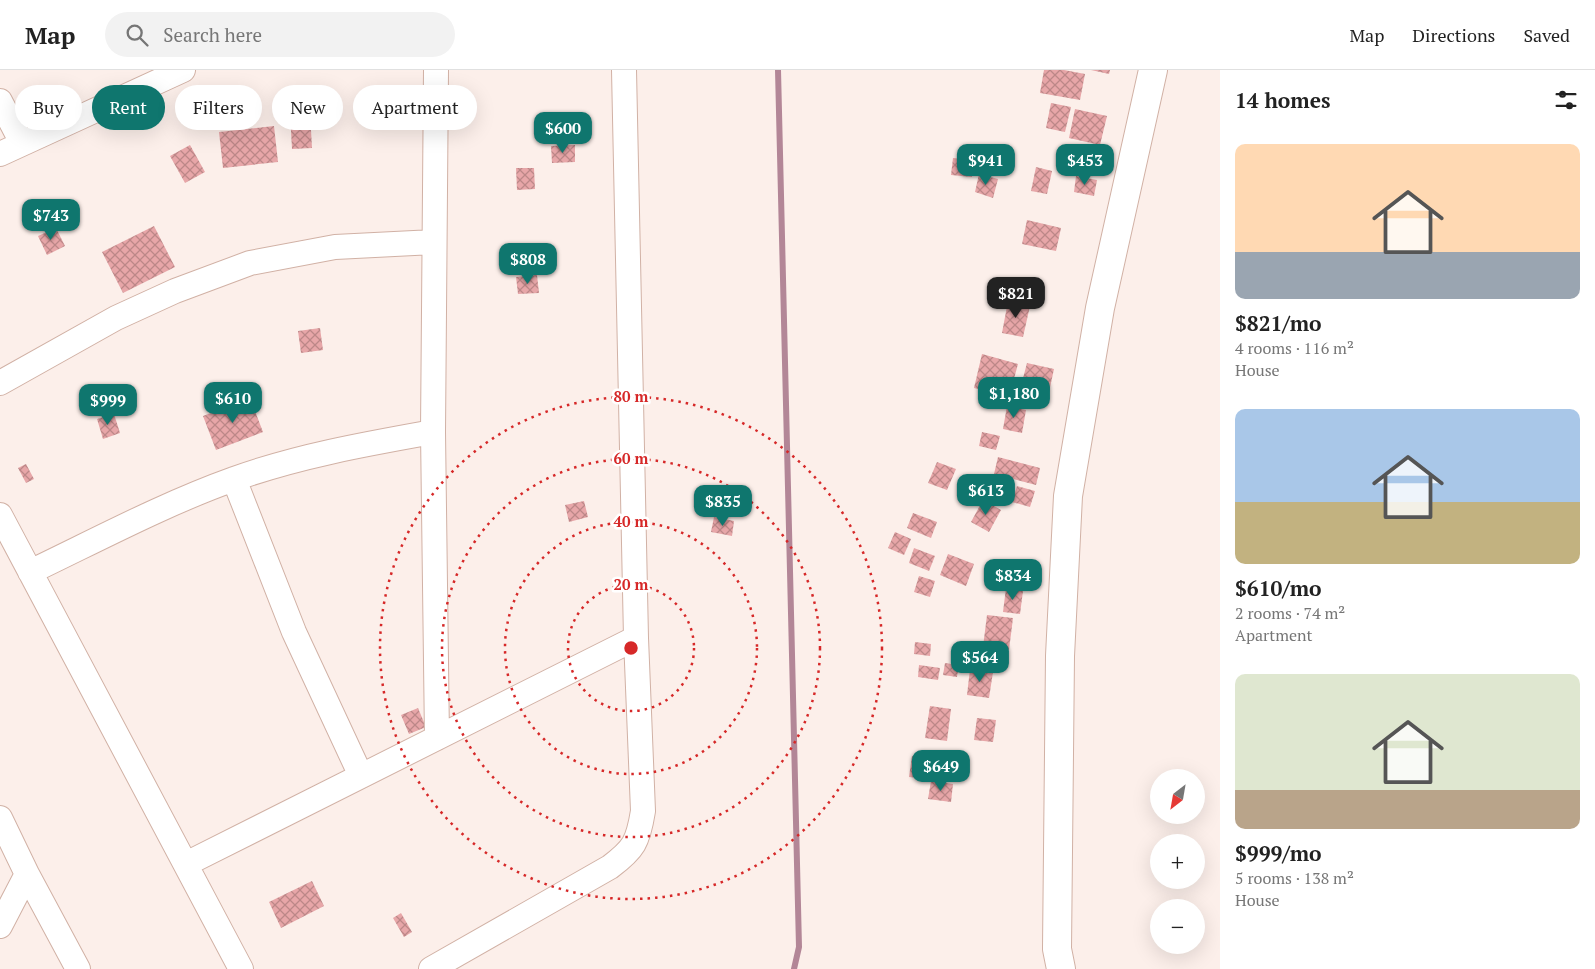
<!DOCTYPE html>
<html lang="en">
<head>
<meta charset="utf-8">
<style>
  body { margin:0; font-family:"PT Serif",serif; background:#f2f2f2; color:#222; height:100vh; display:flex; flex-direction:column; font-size:19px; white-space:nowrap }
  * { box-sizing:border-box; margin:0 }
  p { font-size:16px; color:#767676 }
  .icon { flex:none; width:28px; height:28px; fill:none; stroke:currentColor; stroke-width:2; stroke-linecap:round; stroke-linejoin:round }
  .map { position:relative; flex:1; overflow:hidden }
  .sheet { display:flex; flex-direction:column; background:#fff; width:375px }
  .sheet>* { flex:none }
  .guide { position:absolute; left:15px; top:15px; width:475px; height:45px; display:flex; gap:10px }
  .needle { width:32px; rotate:211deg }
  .tools { position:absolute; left:1150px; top:699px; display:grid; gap:10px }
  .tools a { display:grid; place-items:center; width:55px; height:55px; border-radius:50%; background:#fff; box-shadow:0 5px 20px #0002; font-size:25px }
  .price { position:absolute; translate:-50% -42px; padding:0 11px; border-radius:10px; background:#0f766e; color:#fff; font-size:16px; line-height:32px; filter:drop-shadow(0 1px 2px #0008) }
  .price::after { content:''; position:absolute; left:50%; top:30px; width:15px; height:11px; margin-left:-8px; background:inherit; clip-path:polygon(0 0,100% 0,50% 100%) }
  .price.current { background:#222; color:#fff }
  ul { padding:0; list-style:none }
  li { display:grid; align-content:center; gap:10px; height:265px; padding:0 15px }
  li span { display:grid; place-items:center; height:155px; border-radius:10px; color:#555 }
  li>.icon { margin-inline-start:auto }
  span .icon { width:90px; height:90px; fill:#fffc; stroke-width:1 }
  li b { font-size:21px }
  h2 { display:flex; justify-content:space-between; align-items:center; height:60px; padding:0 15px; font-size:21px }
  .tag { padding:0 18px; border-radius:22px; background:#fff; box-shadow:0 5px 20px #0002; font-size:18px; line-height:45px }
  .tag.current { background:#0f766e; color:#fff }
  header { display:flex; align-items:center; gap:30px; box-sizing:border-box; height:70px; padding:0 25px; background:#fff; border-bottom:1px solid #e0e0e0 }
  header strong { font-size:24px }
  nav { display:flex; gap:28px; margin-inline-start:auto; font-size:18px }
  .search { width:350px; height:45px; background:#f2f2f2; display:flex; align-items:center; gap:12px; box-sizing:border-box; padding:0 18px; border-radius:28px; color:#767676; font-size:19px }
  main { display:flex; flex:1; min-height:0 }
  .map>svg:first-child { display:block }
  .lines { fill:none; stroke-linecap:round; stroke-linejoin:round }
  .stream { stroke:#b38697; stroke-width:6 }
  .building { fill:url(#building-cross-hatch) }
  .minor-casing { stroke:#d1b1a5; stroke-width:26 }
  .highway-casing { stroke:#d1b1a5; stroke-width:30 }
  .minor { stroke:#fff; stroke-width:24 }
  .highway { stroke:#fff; stroke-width:28 }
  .ring { fill:none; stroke:#d62828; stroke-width:2.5; stroke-dasharray:2.5 5 }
  .centre { fill:#d62828; stroke:#fff; stroke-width:2.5 }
  .ring-label { font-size:15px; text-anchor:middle; font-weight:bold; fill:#d62828; stroke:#fff; stroke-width:5; stroke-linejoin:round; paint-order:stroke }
</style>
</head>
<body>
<header>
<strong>Map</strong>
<div class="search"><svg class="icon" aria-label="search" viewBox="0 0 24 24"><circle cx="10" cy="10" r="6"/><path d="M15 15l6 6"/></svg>Search here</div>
<nav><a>Map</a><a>Directions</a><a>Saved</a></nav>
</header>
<main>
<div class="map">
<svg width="1220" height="899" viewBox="0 0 1220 899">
  <defs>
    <pattern id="building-cross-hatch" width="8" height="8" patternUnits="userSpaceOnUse" patternTransform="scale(1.25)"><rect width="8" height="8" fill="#e7a6a8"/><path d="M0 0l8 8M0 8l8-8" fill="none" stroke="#bc8788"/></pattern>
  </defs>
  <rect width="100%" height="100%" fill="#fcefea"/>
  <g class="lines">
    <path class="stream" d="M 778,0 L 799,877 L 794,899"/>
  </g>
  <path class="building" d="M 1044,0 L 1064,0 L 1085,4 L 1080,30 L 1040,23 Z
    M 1091,0 L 1110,0 L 1109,4 Z
    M 387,22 L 388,42 L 371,43 L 370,23 Z
    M 1051,33 L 1071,37 L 1065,62 L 1046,58 Z
    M 1075,39 L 1107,46 L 1100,75 L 1069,68 Z
    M 310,42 L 312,78 L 292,79 L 290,43 Z
    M 274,56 L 278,92 L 223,98 L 219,62 Z
    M 190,75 L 205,102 L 185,113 L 170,86 Z
    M 575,75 L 575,92 L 552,93 L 551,76 Z
    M 953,88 L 973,90 L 972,107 L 951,105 Z
    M 1036,97 L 1052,101 L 1047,124 L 1031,121 Z
    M 516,98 L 534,98 L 535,119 L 517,120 Z
    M 979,104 L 998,109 L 993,128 L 975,122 Z
    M 1076,106 L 1097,110 L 1094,126 L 1074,122 Z
    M 1027,150 L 1061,158 L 1056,181 L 1022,174 Z
    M 154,156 L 175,197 L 123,223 L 102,182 Z
    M 56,158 L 65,176 L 47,185 L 38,166 Z
    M 537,205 L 539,223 L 518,224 L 516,207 Z
    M 1008,231 L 1030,236 L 1023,267 L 1002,263 Z
    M 320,258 L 323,280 L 301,283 L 298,261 Z
    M 982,284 L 1018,294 L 1009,327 L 974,318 Z
    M 1027,293 L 1054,299 L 1049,322 L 1021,316 Z
    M 250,328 L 263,362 L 216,380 L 203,346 Z
    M 1007,336 L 1026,340 L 1022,363 L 1003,359 Z
    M 114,344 L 120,363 L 103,369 L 97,349 Z
    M 982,362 L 1000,366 L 996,380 L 979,376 Z
    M 998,387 L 1040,398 L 1036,415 L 994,404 Z
    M 937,392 L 956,399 L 947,420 L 928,413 Z
    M 26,394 L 34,409 L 26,413 L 18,398 Z
    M 1017,416 L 1035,421 L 1030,437 L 1012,432 Z
    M 983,430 L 1001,440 L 989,462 L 971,452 Z
    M 584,431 L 588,447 L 569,452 L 565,435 Z
    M 913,443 L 937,452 L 931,468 L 907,458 Z
    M 714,447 L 734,451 L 732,466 L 711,462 Z
    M 895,462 L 911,469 L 904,485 L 888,478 Z
    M 914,478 L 935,486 L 929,501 L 909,493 Z
    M 948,484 L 974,494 L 966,516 L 940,505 Z
    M 919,506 L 935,511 L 930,527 L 914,522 Z
    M 1006,518 L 1023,521 L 1020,544 L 1003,542 Z
    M 987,545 L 1013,548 L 1009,580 L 983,577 Z
    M 915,572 L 931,574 L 930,586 L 914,584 Z
    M 945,593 L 959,595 L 957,607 L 943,605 Z
    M 919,595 L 940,598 L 938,610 L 918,607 Z
    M 970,599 L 993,602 L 989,628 L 967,625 Z
    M 930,636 L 951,639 L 947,671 L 925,668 Z
    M 418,638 L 426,657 L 409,664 L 401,645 Z
    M 977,648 L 996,650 L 993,672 L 974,670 Z
    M 912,686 L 923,688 L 920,708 L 909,707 Z
    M 931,711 L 953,714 L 951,732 L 928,729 Z
    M 312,811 L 324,836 L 281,858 L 269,832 Z
    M 401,843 L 412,862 L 404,867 L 393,848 Z"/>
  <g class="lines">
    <g class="minor-casing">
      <path id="minor" d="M 436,0 L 433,362 L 437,668
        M 0,31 L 22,73
        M 0,84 L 183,0
        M 0,313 L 116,248 L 175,221 L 250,193 L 335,177 L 434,172
        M 234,409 L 294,562 L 361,706
        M 0,445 L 241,899
        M 30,502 C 97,470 164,434 234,409 C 298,386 366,374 433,362
        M 0,748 L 27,804 L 78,899
        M 186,794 L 636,568
        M 0,856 L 27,804
        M 431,899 L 610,797 C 634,779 638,772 643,741 L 636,568 L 624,0"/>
    </g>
    <g class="highway-casing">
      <path id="highway" d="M 1061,899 L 1057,879 L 1060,586 L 1068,426 L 1100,238 L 1153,0"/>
    </g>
    <use href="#minor" class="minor"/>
    <use href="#highway" class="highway"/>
  </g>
  <g class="ring">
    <circle cx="631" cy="578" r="63"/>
    <circle cx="631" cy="578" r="126"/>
    <circle cx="631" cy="578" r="189"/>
    <circle cx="631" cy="578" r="251"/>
  </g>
  <circle cx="631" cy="578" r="8" class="centre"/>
  <g class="ring-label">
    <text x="631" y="332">80 m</text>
    <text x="631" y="394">60 m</text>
    <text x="631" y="457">40 m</text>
    <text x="631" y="520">20 m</text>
  </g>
</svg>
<div class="tools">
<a><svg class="needle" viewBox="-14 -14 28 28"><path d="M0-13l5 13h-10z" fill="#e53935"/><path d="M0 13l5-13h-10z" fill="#767676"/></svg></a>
<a>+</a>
<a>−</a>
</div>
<b class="price" style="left:563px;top:84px">$600</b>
<b class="price" style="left:986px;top:116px">$941</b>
<b class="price" style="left:1085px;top:116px">$453</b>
<b class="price" style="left:51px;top:171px">$743</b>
<b class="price" style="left:528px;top:215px">$808</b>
<b class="price current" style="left:1016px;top:249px">$821</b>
<b class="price" style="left:1014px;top:349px">$1,180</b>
<b class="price" style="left:233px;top:354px">$610</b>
<b class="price" style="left:108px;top:356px">$999</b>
<b class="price" style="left:986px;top:446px">$613</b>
<b class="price" style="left:723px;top:457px">$835</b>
<b class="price" style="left:1013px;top:531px">$834</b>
<b class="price" style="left:980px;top:613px">$564</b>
<b class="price" style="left:941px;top:722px">$649</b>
<div class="guide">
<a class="tag">Buy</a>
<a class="tag current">Rent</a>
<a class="tag">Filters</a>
<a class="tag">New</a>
<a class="tag">Apartment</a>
</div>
</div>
<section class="sheet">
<h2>14 homes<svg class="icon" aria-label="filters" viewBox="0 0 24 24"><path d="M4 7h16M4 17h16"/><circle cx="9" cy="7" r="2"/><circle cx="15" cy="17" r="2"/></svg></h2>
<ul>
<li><span style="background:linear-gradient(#ffd9b3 70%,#9aa5b1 0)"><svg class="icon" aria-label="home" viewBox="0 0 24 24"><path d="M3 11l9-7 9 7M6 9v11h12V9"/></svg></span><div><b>$821/mo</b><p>4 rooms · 116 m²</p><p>House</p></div></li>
<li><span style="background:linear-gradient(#a9c7e8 60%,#c2b280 0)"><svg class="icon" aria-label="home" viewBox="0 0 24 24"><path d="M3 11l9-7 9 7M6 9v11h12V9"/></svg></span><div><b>$610/mo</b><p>2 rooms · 74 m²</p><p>Apartment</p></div></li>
<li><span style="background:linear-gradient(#dfe7d0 75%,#b9a48a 0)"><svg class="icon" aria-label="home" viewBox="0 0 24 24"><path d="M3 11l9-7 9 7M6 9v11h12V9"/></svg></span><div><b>$999/mo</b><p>5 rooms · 138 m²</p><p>House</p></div></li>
</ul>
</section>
</main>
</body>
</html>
